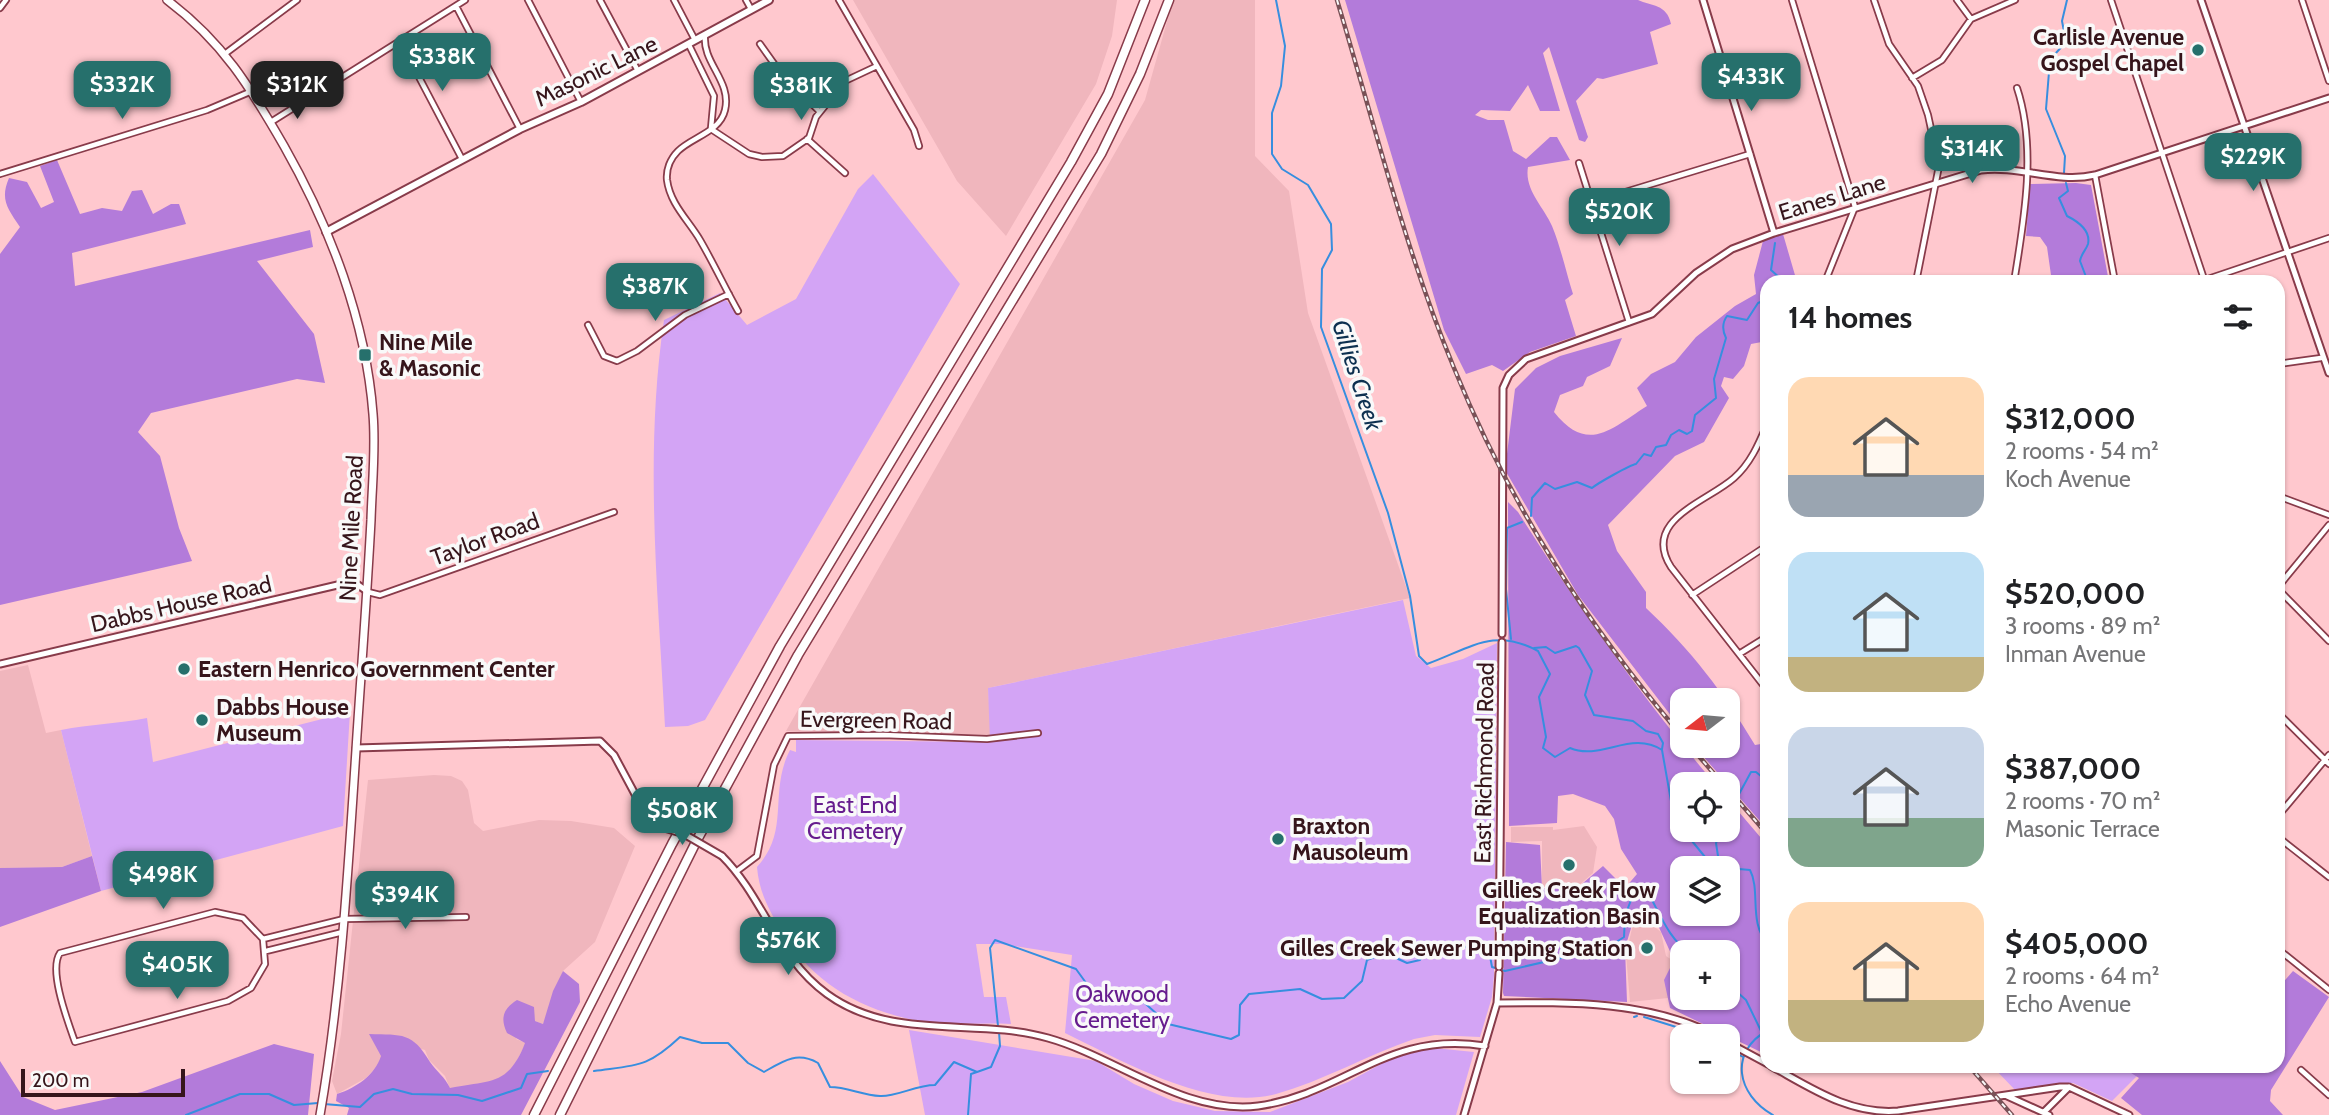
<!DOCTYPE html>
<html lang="en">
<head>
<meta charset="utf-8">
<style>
  body { margin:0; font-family:Cabin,sans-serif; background:#f6f6f6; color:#202124; height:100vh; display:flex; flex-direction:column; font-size:26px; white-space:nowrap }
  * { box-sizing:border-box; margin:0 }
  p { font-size:23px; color:#757577 }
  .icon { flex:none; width:38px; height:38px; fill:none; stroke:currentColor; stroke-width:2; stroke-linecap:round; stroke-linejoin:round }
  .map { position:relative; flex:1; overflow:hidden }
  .sheet { position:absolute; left:1760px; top:275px; width:525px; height:798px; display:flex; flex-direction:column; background:#fff; border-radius:21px; box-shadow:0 2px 5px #0004 }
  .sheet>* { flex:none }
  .needle { width:46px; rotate:254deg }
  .fabs { position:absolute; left:1670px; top:688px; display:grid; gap:14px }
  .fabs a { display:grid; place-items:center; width:70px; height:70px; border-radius:14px; background:#fff; box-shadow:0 2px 5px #0004; font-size:35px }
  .scale { position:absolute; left:21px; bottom:18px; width:164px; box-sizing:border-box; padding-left:7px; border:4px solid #36151b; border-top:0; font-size:19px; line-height:24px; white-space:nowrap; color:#36151b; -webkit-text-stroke:5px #f9f9f9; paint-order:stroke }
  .price { position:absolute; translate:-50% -60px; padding:0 16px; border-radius:14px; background:#26706c; color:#fff; font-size:23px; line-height:46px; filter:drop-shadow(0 2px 4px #0008) }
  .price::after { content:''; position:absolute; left:50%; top:42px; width:21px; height:16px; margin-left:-10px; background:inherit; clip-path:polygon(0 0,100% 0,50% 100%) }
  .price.on { background:#222; color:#fff }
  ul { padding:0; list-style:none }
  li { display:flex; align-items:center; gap:21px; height:175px; padding:0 28px }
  li span { display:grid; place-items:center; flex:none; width:196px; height:140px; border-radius:21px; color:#555 }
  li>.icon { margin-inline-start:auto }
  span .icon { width:84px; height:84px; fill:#fffc; stroke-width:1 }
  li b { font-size:30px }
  h2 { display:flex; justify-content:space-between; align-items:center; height:84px; padding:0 28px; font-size:30px }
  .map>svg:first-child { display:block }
  .built { fill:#f0b6bd }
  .green { fill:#d3a4f5 }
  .forest { fill:#b37bda; fill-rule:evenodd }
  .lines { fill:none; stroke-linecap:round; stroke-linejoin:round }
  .stream { stroke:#378edf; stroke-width:2 }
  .minor-casing { stroke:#883b4a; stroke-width:8 }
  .tertiary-casing { stroke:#883b4a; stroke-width:9 }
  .secondary-casing { stroke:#883b4a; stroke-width:10 }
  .primary-casing { stroke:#883b4a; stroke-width:10 }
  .motorway-casing { stroke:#883b4a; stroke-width:11 }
  .minor { stroke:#fff; stroke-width:4.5 }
  .tertiary { stroke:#fff; stroke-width:5 }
  .secondary { stroke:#fff; stroke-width:6 }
  .primary { stroke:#fff; stroke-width:7 }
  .motorway { stroke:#fff; stroke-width:8 }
  .rail-casing { stroke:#795157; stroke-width:4.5 }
  .rail { stroke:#f9f9f9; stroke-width:2; stroke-dasharray:5; stroke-linecap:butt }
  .tertiary-bridge-casing { stroke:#883b4a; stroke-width:9; stroke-linecap:butt }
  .tertiary-bridge { stroke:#fff; stroke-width:5 }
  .poi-dot { fill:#26706c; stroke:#f9f9f9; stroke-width:2.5 }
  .labels { text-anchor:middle; stroke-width:7; stroke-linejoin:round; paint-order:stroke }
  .poi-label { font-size:23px; font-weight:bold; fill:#36151b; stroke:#f9f9f9; text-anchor:start }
  .street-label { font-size:23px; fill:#36151b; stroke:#f9f9f9 }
  .park-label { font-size:23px; fill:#661c8e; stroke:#f9f9f9 }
  .water-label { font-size:24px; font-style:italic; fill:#0d3050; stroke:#f9f9f9 }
</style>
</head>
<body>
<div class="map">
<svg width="2329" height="1115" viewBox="0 0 2329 1115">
  <rect width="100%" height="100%" fill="#ffc8ce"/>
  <path class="built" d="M 853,0 L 1117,0 L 1112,36 L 1096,84 L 1006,236 L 957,181 Z
    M 1173,0 L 1255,0 L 1255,156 L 1289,191 L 1308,313 L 1410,598 L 988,688 L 991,735 L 786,731 L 1145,100 Z
    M 28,665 L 46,733 L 61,730 L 92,856 L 62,867 L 0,868 L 0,671 Z
    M 434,775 L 451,776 L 462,781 L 468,790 L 474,823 L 483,831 L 539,820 L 571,821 L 614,828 L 635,846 L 595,942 L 563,971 L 543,1024 L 535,1021 L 534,1016 L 516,1039 L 526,1043 L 513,1068 L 505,1075 L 494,1082 L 450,1089 L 445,1076 L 429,1060 L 425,1050 L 370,1035 L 382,1056 L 379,1064 L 366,1078 L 337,1094 L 332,1081 L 341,1034 L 368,780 Z
    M 1584,826 L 1597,847 L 1593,873 L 1577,887 L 1542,887 L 1542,841 L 1511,842 L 1511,827 L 1553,827 L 1553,830 Z
    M 1639,915 L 1661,932 L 1666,956 L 1672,960 L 1667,984 L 1668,998 L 1630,1002 L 1626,954 L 1634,920 Z"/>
  <path class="green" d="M 873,174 L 960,284 L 705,720 L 688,726 L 665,727 C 658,591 644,455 664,320 L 720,293 L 747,325 L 796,299 L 858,189 Z
    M 1403,600 L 1416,656 L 1431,668 L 1463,659 L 1497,643 L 1494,975 L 1492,997 L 1480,1037 L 1435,1035 L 1414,1039 C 1367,1055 1323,1081 1276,1094 C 1210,1112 1123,1061 1065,1033 L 1072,955 L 1001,944 L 976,944 L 984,997 L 1006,997 L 1011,1024 C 978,1022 941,1027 909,1019 C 857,1007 813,982 784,935 C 770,912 759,893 757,867 C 791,830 768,793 790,750 L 796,752 L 796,740 L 990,742 L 988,688 Z
    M 350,712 L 343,826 L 101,891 L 61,730 C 90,724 118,724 147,718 L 153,762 Z
    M 909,1030 L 1096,1061 L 1134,1084 L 1173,1101 L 1215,1111 L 1270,1112 L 1348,1082 L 1414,1046 L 1474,1052 L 1456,1115 L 925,1115 Z
    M 1992,1066 L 2129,1066 L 2138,1075 L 2112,1101 L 2073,1083 L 2016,1091 Z"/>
  <path class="forest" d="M 1345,0 L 1638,0 C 1651,6 1667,4 1671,24 L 1650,32 L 1658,64 L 1603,79 L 1597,78 L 1576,101 L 1588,137 L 1585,142 L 1579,140 L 1549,47 L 1543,53 L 1560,111 L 1540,111 L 1528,85 L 1510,111 L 1481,110 L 1475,115 L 1488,120 L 1504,120 L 1513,151 L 1526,159 L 1550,137 L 1557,137 L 1570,160 L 1528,167 C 1524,190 1544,207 1552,226 C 1561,248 1566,272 1573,294 L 1565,300 L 1576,336 L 1530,352 L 1503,371 L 1492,365 L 1466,374 L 1444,330 Z
    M 57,160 L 80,214 L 102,208 L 122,211 L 132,191 L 142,190 L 153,214 L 171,204 L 179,204 L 186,224 L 72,253 L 75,286 L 310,230 L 313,247 L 257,261 L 314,334 L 325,383 L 297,379 L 151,413 L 138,432 L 160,456 L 179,528 L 192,561 L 0,605 L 0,254 L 20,227 C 7,208 0,199 9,178 L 27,182 L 41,208 L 54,202 L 40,166 Z
    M 2076,183 L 2091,185 L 2109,282 L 2063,282 L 2062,278 L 2051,275 L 2047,247 L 2040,237 L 2026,236 L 2030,184 Z
    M 1783,234 L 1797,282 L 1768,282 L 1767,341 L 1751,344 L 1744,366 L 1733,379 L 1724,377 L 1721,386 L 1729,398 L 1704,442 L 1675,456 L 1608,525 L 1617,551 L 1646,592 L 1646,608 C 1691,650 1723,692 1755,745 L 1767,743 L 1767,829 L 1694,746 L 1727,746 L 1727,700 L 1682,700 L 1682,730 L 1578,595 L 1505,470 L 1515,389 L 1536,368 L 1560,356 L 1622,338 L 1610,366 L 1587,377 L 1583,386 L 1560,395 L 1554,412 C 1588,455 1612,428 1647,406 L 1637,388 L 1651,374 L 1675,362 L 1696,337 L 1735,306 L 1756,294 L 1754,275 L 1763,241 Z
    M 1508,502 L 1518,512 C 1579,608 1642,698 1715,784 L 1682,784 L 1682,830 L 1727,830 L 1727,798 L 1767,845 L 1767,1055 L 1670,1008 L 1664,980 L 1674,960 L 1656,921 L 1636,912 L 1625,948 L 1627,1002 L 1504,996 L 1503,993 L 1506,842 L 1540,845 L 1542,888 L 1576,889 L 1603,866 L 1625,888 L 1637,874 L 1621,849 L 1614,819 L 1605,806 L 1573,794 L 1558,796 L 1557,823 L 1509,826 ZM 1727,868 L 1727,914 L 1682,914 L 1682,868 ZM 1727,952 L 1727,998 L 1682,998 L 1682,952 Z
    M 92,856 L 101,891 L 0,927 L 0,868 L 62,867 Z
    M 563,971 L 579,984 L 580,1002 L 521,1115 L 347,1115 L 349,1108 L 336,1101 L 337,1094 C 356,1088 375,1075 381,1056 L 369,1034 C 403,1035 412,1032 430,1062 C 437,1072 445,1077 450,1088 C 489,1080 508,1087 525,1043 L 507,1033 C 500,1018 503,1009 517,1000 L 534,1007 L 535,1021 L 543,1024 L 553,991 Z
    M 2293,971 L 2329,997 L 2271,1090 L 2270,1101 L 2283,1115 L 2142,1115 L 2121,1098 L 2139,1078 L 2120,1066 L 2278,1066 L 2279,987 Z
    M 274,1044 L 314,1054 L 308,1115 L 0,1115 L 0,1061 L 23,1097 L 55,1110 L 142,1092 Z"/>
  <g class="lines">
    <path class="stream" d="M 1276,0 L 1285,46 L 1281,86 L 1272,113 L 1272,154 L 1282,169 L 1308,185 L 1331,224 L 1332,250 L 1322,269 L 1321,327 L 1388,513 L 1410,596 L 1419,656 L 1427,664 C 1471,648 1494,627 1538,651 L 1550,674 L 1539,697 L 1546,737 L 1543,748 L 1555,757 L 1570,748 C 1601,761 1631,730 1662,750 L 1674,818 L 1682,828
      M 2064,173 L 2065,156 L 2046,109 L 2049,72 L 2055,54 L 2066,42 L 2062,21 L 2067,0
      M 2066,183 L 2068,191 L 2059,198 L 2067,216 C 2077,221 2091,230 2088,244 C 2086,250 2081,254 2080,261 L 2088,282
      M 1775,243 L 1771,270 L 1781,279 L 1780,282
      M 1531,516 L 1532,498 L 1545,483 L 1555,489 L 1577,482 L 1592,488 C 1598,483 1630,465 1636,464 L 1644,454 L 1651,456 L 1656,447 L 1666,445 L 1671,435 L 1679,430 L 1687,434 L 1692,431 L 1695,415 L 1716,398 L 1714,379 L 1726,338 C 1722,330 1722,323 1727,316 L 1747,320 L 1758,303 L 1768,299
      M 1511,639 L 1506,589 L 1507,528 L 1522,522
      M 1534,648 L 1546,647 L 1555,653 L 1576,646 L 1579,648 L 1592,671 L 1585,695 L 1594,715 L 1633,721 L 1646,731 L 1658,734 L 1663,743 L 1662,749
      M 1738,796 L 1751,772 L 1756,772 L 1768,782
      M 1727,825 L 1736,803
      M 1683,830 L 1714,868
      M 1714,866 L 1718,856 L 1716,843 L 1723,830
      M 1727,873 L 1739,869 L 1750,870 C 1761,891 1748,923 1768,944
      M 1727,983 L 1746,1000 L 1762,1033
      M 1634,1017 L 1637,1016
      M 1644,1017 L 1702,1035
      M 998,1026 L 990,948 L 995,940 L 1076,969 L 1089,987 L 1106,996 L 1128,988 L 1168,1024 L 1231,1039 L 1239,1035 L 1240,1005 L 1249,994 L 1300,989 L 1322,999 L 1344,998 L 1362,981 L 1367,960 L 1385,953 L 1407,963 L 1420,960 L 1430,946 L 1469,947 L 1490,956 L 1492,967 L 1505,971 L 1609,947 L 1624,937 L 1625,916 L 1631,900 L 1641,896 L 1652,900 C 1661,917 1672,943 1690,952
      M 1768,1030 C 1728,1052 1737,1095 1773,1115
      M 1729,1049 L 1743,1057
      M 594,1071 C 637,1065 647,1068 680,1037 L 702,1043 L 728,1043 L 748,1063 L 764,1072 C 783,1061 797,1051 818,1063 L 830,1087 C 847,1087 862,1095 880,1096 C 896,1097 916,1085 935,1085 L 954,1062 L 977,1072 L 991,1067 L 1000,1046 L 999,1032
      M 324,1104 L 360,1107 L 374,1094 L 393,1089 L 412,1094 L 458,1095 L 482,1101 L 521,1088 L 527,1074 L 548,1071
      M 186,1115 L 240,1094 L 269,1094 L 294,1105 L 318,1103
      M 968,1115 L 971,1074 L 977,1072"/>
    <g class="minor-casing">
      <path id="minor" d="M 528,0 L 581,102
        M 600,0 L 638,71
        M 674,0 L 695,40
        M 746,0 L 751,9
        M 839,0 L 914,130 L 919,146
        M 1792,0 L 1855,207 L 1825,282
        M 1874,0 L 1889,44 L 1918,86 L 1928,115 L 1939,166 L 1916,282
        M 1957,0 L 1971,19
        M 2111,0 L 2205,282
        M 2302,0 L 2329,81
        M 456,6 L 520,129
        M 0,8 L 6,0
        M 705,35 C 702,63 732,81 725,110 C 720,132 692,137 678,151 C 670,159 666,170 667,180 C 670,204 689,221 700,240 C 714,264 725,288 738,311
        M 400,41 L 462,159
        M 760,44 L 780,72 L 820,112
        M 689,45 L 714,96 L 711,128
        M 226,53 L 297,0
        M 1912,78 L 1942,60 L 1971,19 L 2015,0
        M 271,122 L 465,0
        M 711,129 L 749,154 L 762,157 L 783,156 L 809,138 L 816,117 L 845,81 L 877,66
        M 807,139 L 845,173
        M 1579,163 L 1629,322
        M 0,174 L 207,110 L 252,91
        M 2095,175 L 2115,282
        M 1592,205 L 1622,193 L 1750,154
        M 2014,282 C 2024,221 2037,148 2017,88
        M 2199,282 L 2329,238
        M 588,325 L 604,356 L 617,361 L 637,351 L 685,315 L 729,294
        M 2278,364 L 2321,358
        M 2278,496 L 2329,515
        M 2278,587 L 2329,525
        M 2278,589 L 2329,641
        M 368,592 L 380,595 L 614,512
        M 1692,595 L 1768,545
        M 1739,654 L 1768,636
        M 1764,686 L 1671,567 C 1641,520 1707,502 1734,478 C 1751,463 1759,443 1768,422
        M 2278,713 L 2329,764
        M 2278,816 L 2329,755
        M 2278,837 L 2329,877
        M 737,871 L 757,856 L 774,765 L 788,736 L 883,735 L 987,739 L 1038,733
        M 215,912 L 243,918 L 263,939 L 265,964 L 251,988 L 228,1001 L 75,1042 C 68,1022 48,970 60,953 Z
        M 263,939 L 344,919 L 466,917
        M 2278,949 L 2329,990
        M 266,951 L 343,932
        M 2301,1070 L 2329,1095"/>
    </g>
    <g class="tertiary-casing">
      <path id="tertiary" d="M 1703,0 L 1774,233
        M 2201,0 L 2329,373
        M 1502,634 L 1503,388 L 1509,375 L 1526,359 L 1652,314 L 1696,273 L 1732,249 L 1774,233 L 1981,170 C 2019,165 2057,184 2095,175 L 2329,98
        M 0,664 L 346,583 L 354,582 L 368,592
        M 356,748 L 600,741 L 614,755 L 651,824
        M 722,856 C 764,898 777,958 827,994 C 893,1042 975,1017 1048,1038 C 1116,1057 1184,1115 1258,1106 C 1345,1094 1387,1030 1485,1046
        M 1499,967 L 1502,642
        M 1497,1003 C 1570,1002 1651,1001 1717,1036
        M 1727,1042 L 1768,1064
        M 1771,1066 C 1811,1088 1850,1115 1898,1111 L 2060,1087 L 2069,1087 L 2129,1115
        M 2007,1096 L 2049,1115
        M 2044,1112 L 2069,1087
        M 1464,1115 L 1497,1003 L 1499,973"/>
    </g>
    <g class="secondary-casing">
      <path id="secondary" d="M 326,232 L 520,129 L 581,102 L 769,0"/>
    </g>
    <g class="primary-casing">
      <path id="primary" d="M 167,0 C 223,42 250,87 284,146 C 330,227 366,321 373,414 C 376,449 372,485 371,520 C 367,597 361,673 356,750 C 348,872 341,994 320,1115"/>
    </g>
    <g class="motorway-casing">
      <path id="motorway" d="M 534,1115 L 672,844 L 780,646 L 1071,162 L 1108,94 L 1145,0
        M 560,1115 L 697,840 L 798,655 L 1101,154 L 1140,74 L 1169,0"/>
    </g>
    <use href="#minor" class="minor"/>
    <use href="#tertiary" class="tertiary"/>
    <use href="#secondary" class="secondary"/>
    <use href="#primary" class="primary"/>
    <use href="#motorway" class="motorway"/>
    <g class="rail-casing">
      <path id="rail" d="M 1337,0 C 1374,122 1405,250 1454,368 C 1508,501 1588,627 1682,736
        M 1690,746 L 1723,784
        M 1727,788 L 1768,835
        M 1969,1066 L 2012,1115"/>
    </g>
    <use href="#rail" class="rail"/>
    <g class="tertiary-bridge-casing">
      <path id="tertiary-bridge" d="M 651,824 L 684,834 L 722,856"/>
    </g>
    <use href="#tertiary-bridge" class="tertiary-bridge"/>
  </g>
  <g class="poi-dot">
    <circle cx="2198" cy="50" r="7"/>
    <rect x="358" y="348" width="14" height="14" rx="3.5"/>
    <circle cx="184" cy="669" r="7"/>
    <circle cx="202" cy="720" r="7"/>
    <circle cx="1278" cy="839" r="7"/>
    <circle cx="1569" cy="865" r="7"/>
    <circle cx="1647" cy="948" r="7"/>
  </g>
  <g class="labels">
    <g class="poi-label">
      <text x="2184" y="45" text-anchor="end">Carlisle Avenue<tspan x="2184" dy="26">Gospel Chapel</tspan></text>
      <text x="379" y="350">Nine Mile<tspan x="379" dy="26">&amp; Masonic</tspan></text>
      <text x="198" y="677">Eastern Henrico Government Center</text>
      <text x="216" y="715">Dabbs House<tspan x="216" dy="26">Museum</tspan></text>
      <text x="1292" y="834">Braxton<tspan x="1292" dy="26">Mausoleum</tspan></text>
      <text x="1569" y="898" text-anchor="middle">Gillies Creek Flow<tspan x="1569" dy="26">Equalization Basin</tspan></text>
      <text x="1633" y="956" text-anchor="end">Gilles Creek Sewer Pumping Station</text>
    </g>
    <g class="street-label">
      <text transform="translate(596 71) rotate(-26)" y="8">Masonic Lane</text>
      <text transform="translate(1832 197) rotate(-17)" y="8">Eanes Lane</text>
      <text transform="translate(351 528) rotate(-87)" y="8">Nine Mile Road</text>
      <text transform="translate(485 539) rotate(-20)" y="8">Taylor Road</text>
      <text transform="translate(181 604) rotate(-13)" y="8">Dabbs House Road</text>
      <text transform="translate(876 720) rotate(1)" y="8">Evergreen Road</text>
      <text transform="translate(1484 763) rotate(-89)" y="8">East Richmond Road</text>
    </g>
    <g class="park-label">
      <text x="855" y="813">East End<tspan x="855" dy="26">Cemetery</tspan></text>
      <text x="1122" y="1002">Oakwood<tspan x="1122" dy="26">Cemetery</tspan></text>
    </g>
    <g class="water-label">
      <text transform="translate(1357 375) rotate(72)" y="8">Gillies Creek</text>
    </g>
  </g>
</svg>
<div class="fabs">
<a><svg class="needle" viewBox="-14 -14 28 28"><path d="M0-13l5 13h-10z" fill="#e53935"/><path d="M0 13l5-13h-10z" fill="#757577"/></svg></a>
<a><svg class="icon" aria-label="locate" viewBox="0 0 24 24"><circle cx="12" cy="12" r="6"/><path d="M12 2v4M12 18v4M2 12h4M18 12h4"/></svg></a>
<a><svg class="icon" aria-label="layers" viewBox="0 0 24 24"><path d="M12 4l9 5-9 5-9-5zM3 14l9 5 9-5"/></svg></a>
<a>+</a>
<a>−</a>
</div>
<div class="scale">200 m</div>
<b class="price" style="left:442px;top:93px">$338K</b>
<b class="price" style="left:1751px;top:113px">$433K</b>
<b class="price" style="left:122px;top:121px">$332K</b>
<b class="price on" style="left:297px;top:121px">$312K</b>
<b class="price" style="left:801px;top:122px">$381K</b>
<b class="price" style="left:1972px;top:185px">$314K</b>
<b class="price" style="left:2253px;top:193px">$229K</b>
<b class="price" style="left:1619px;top:248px">$520K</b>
<b class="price" style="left:655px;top:323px">$387K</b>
<b class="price" style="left:682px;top:847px">$508K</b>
<b class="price" style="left:163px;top:911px">$498K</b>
<b class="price" style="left:405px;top:931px">$394K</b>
<b class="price" style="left:788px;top:977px">$576K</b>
<b class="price" style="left:177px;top:1001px">$405K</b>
<section class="sheet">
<h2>14 homes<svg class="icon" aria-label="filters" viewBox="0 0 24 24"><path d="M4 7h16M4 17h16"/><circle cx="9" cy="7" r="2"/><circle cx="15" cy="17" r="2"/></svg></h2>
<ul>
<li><span style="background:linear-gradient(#ffd9b3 70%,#9aa5b1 0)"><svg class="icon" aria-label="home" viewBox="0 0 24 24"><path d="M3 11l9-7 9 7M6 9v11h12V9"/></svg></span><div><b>$312,000</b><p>2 rooms · 54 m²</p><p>Koch Avenue</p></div></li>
<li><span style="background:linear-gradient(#bfe0f5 75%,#c2b280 0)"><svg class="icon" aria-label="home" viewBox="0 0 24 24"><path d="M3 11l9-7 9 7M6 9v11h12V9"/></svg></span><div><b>$520,000</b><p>3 rooms · 89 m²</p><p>Inman Avenue</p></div></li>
<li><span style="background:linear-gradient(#c9d6e8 65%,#7fa58c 0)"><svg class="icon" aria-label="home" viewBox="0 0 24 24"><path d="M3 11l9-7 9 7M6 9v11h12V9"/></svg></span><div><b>$387,000</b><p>2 rooms · 70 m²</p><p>Masonic Terrace</p></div></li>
<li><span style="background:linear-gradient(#ffd9b3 70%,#c2b280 0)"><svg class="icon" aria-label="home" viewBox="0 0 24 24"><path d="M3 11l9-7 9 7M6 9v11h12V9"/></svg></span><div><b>$405,000</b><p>2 rooms · 64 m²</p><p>Echo Avenue</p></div></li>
</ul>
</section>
</div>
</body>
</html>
